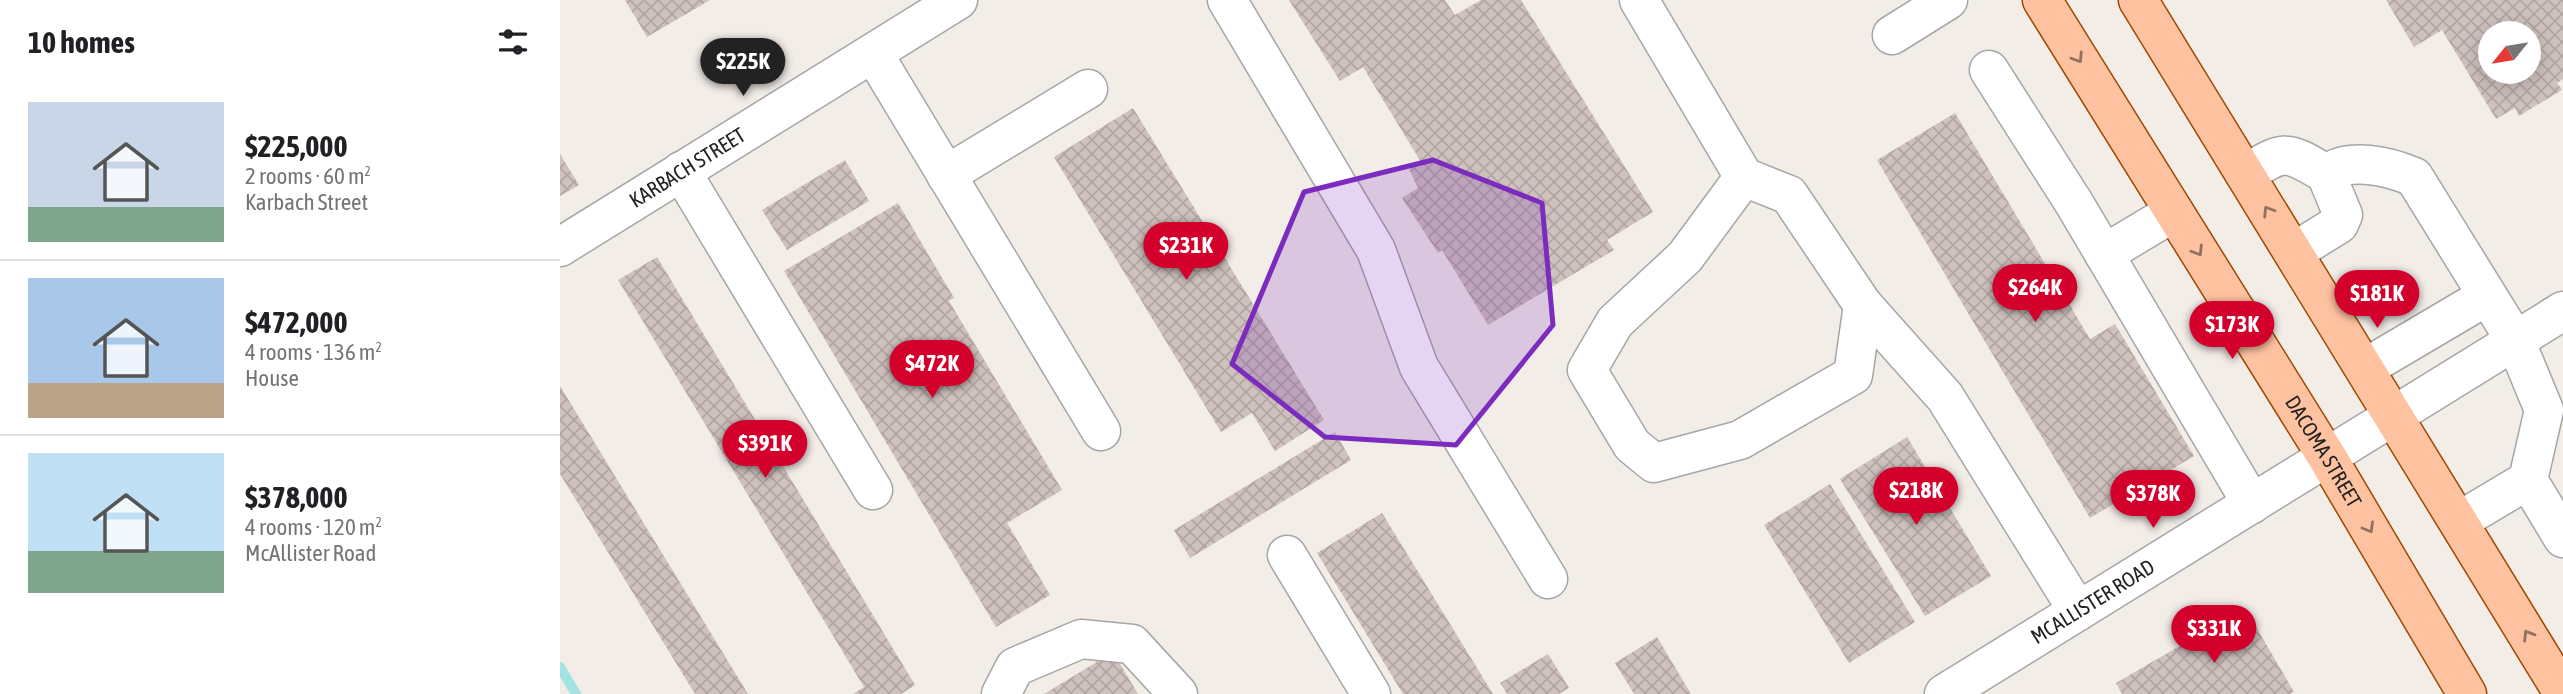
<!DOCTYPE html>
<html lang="en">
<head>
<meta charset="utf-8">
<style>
  body { margin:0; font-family:"Asap Condensed",sans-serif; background:#f2f2f2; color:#202124; height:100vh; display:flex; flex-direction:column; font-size:26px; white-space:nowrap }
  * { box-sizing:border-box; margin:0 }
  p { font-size:23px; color:#757577 }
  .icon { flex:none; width:38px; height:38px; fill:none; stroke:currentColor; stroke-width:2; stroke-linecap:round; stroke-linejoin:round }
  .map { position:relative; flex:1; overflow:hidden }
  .side { display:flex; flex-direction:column; background:#fff; width:560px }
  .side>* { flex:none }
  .needle { width:46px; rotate:240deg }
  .tools { position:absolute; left:1918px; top:21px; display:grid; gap:14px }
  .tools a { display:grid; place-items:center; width:63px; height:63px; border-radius:50%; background:#fff; box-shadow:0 4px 18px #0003; font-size:35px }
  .price { position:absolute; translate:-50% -60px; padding:0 16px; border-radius:24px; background:#d3002c; color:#fff; font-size:23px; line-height:46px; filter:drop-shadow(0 2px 4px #0008) }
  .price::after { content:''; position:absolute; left:50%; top:42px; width:21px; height:16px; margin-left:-10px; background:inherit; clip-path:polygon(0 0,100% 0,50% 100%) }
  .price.active { background:#222; color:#fff }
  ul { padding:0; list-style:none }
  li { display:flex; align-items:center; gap:21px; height:175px; padding:0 28px }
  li+li { border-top:2px solid #e0e0e0 }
  li span { display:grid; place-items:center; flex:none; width:196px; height:140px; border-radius:0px; color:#555 }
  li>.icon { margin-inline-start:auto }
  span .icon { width:84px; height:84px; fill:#fffc; stroke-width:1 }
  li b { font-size:30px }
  h2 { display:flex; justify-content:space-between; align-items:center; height:84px; padding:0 28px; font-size:30px }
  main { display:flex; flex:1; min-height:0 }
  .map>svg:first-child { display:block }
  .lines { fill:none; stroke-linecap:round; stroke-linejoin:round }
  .stream { stroke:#a4e3e4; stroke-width:10 }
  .building { fill:url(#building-cross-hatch); fill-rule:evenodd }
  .minor-casing { stroke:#a6a6a6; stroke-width:41 }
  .major-casing { stroke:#9f4900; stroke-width:41 }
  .minor { stroke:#fff; stroke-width:38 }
  .major { stroke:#ffc2a0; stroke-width:38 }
  .oneway { stroke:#907261 }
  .marked { fill:#7b2cbf; fill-opacity:0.2; stroke:#7b2cbf; stroke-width:5; stroke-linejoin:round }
  .labels { text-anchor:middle; stroke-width:5; stroke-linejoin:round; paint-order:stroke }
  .street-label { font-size:21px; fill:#222; stroke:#fff }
</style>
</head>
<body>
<main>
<section class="side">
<h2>10 homes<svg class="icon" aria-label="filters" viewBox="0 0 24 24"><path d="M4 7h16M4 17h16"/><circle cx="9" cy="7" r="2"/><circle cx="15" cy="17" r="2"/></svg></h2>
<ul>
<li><span style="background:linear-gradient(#c9d6e8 75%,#7fa58c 0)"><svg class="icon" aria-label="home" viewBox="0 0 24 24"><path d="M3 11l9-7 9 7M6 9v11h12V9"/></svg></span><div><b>$225,000</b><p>2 rooms · 60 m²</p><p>Karbach Street</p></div></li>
<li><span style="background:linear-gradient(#a9c7e8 75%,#b9a48a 0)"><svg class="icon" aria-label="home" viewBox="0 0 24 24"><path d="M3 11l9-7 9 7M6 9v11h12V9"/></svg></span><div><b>$472,000</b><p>4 rooms · 136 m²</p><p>House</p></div></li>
<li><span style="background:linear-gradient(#bfe0f5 70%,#7fa58c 0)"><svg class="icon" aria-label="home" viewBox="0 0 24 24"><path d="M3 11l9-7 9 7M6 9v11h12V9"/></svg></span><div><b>$378,000</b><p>4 rooms · 120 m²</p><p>McAllister Road</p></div></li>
</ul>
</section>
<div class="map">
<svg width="2003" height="694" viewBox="0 0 2003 694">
  <defs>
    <pattern id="building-cross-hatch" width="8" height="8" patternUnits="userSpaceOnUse" patternTransform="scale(1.75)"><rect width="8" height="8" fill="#cfc1bd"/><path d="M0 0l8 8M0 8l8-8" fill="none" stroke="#b1a6a2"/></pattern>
  </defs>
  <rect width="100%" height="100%" fill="#f3ede8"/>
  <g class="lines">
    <path class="stream" d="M 0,667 L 16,694"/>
  </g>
  <path class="building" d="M 65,0 L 150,0 L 87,37 Z
    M 729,0 L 885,0 L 895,15 L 921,0 L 961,0 L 1093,212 L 1047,240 L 1054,250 L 928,325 L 882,250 L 878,253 L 842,198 L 858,188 L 849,169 L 861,162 L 803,67 L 780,81 Z
    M 1826,0 L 2003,0 L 2003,79 L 1997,83 L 2002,90 L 1959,116 L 1955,108 L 1936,119 L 1882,30 L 1854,47 ZM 1930,33 L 1969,33 L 1969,72 L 1930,72 Z
    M 573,108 L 764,420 L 715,451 L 692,413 L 661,432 L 494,157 Z
    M 1395,113 L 1530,339 L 1555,324 L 1634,456 L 1530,518 L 1317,160 Z
    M 0,154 L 19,185 L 0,196 Z
    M 285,160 L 309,201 L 227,250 L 202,210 Z
    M 338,203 L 394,298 L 389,301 L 502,490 L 447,523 L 490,595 L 436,627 L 224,271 Z
    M 97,257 L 355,685 L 341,694 L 293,694 L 304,687 L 58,280 Z
    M 0,386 L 188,694 L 135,694 L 0,474 Z
    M 775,432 L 791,460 L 630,558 L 614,530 Z
    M 1347,437 L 1431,576 L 1365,616 L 1280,479 Z
    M 1270,484 L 1355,622 L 1289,663 L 1204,525 Z
    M 822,513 L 933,694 L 843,694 L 757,553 Z
    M 1685,608 L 1734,692 L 1730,694 L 1562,694 L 1556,683 Z
    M 1097,637 L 1131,694 L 1074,694 L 1055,663 Z
    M 553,652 L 578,694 L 484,694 Z
    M 988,654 L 1009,688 L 999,694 L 947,694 L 940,683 Z"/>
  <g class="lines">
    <g class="minor-casing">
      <g id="minor">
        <path d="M 667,0 L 816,250 L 859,367 L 988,579"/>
        <path d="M 1079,0 L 1184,177 L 1229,195 L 1303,305 L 1293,375 L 1180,440 L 1094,463 L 1072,445 L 1027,370 L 1055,322 L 1125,257 L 1184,177"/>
        <path d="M 1332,35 L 1388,0"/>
        <path d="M 313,53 L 541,431"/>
        <path d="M 1429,70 L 1514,203 L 1692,504"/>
        <path d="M 121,171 L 313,490"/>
        <path d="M 1685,174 C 1725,150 1725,149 1766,174 C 1790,157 1828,166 1854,177 L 1955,340 L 1984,410 L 1968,480"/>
        <path d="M 386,175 L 528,89"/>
        <path id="s1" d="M 0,247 L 398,0"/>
        <path d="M 1734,252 L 1779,224 L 1783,215 L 1766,174"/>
        <path d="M 1544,254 L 1614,212"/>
        <path d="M 1303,305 L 1385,397 L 1518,611"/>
        <path d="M 1805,368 L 1927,296"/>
        <path d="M 1899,521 L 1968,480 L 2003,538"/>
        <path d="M 727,555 L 811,694"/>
        <path d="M 441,694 L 455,667 L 521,639 L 572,644 L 618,694"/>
        <path id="s2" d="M 1384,694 L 2003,311"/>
      </g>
    </g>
    <g class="major-casing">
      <g id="major">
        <path id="s3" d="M 1482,0 L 1767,457 L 1907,694"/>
        <path d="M 1578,0 L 2003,693"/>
      </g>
    </g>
    <use href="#minor" class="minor"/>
    <use href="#major" class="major"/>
  </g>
  <defs><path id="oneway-chevron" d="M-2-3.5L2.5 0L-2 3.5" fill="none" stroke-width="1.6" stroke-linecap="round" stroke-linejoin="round" transform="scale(1.75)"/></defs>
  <g class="oneway">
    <use href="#oneway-chevron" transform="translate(1518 58) rotate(58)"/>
    <use href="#oneway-chevron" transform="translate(1708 211) rotate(-122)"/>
    <use href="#oneway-chevron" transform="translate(1638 251) rotate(58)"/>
    <use href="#oneway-chevron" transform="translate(1809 528) rotate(60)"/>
    <use href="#oneway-chevron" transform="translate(1968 635) rotate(-121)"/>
  </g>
  <path class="marked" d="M 873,160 L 982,203 L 993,325 L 896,445 L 765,437 L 672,364 L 744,192 Z"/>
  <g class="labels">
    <g class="street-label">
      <text dy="7" stroke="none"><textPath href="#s1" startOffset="150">KARBACH STREET</textPath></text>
      <text dy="7" stroke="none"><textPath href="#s3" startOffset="532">DACOMA STREET</textPath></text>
      <text dy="7" stroke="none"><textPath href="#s2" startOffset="175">MCALLISTER ROAD</textPath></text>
    </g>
  </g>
</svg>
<div class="tools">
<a><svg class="needle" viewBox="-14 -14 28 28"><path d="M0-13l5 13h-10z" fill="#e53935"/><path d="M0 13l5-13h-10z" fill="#757577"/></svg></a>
</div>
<b class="price active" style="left:183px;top:98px">$225K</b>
<b class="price" style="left:626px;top:282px">$231K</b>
<b class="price" style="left:1475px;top:324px">$264K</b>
<b class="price" style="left:1817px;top:330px">$181K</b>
<b class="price" style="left:1672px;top:361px">$173K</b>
<b class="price" style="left:372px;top:400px">$472K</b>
<b class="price" style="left:205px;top:480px">$391K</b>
<b class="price" style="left:1356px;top:527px">$218K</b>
<b class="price" style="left:1593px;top:530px">$378K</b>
<b class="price" style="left:1654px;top:665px">$331K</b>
</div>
</main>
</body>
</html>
